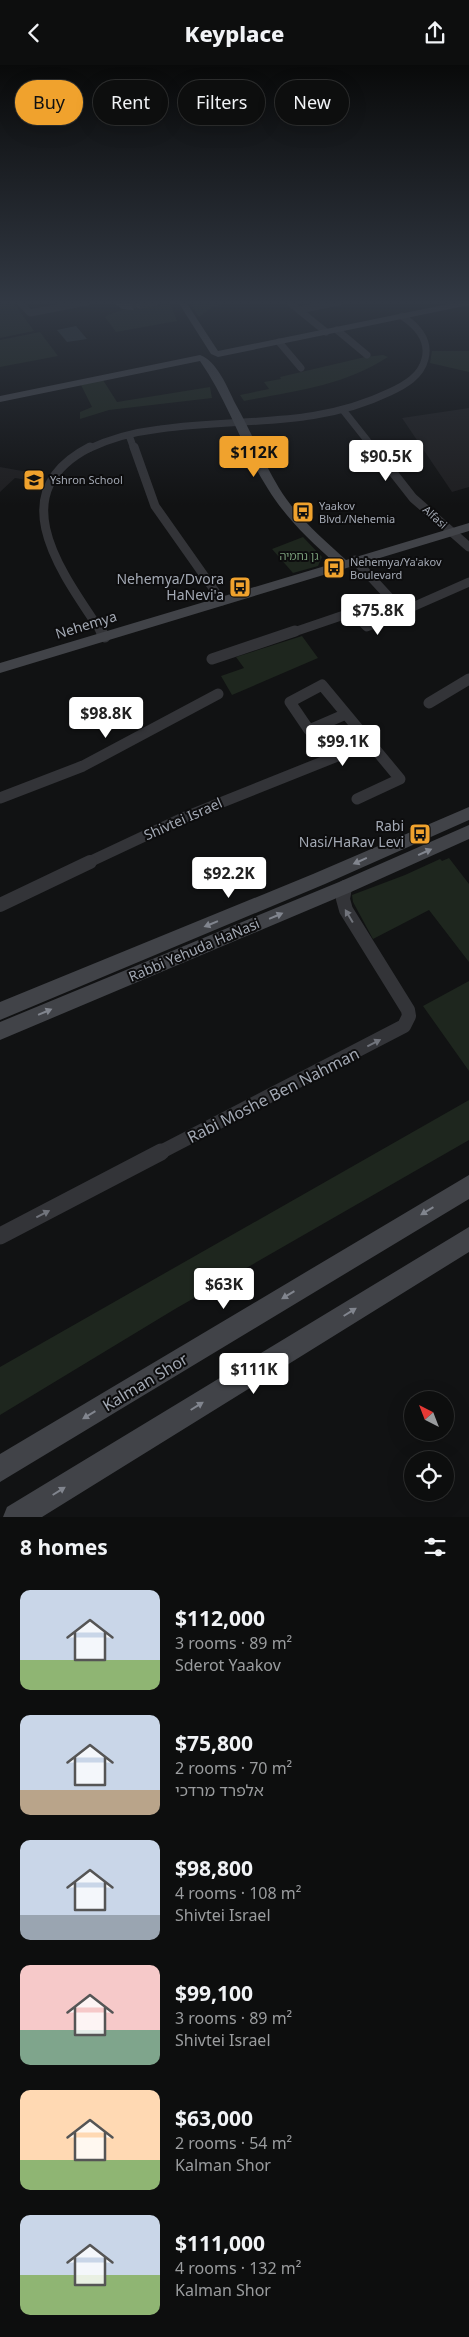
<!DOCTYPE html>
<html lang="en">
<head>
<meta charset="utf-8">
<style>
  body { margin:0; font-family:"Noto Sans","Noto Sans Hebrew",sans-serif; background:#1b1c1c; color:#f1f3f6; height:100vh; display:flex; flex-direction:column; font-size:19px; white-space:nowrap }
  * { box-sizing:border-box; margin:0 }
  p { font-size:16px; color:#9a9c9e }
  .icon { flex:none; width:28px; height:28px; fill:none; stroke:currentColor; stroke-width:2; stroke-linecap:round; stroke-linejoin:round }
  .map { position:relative; height:1452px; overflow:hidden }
  .sheet { display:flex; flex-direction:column; background:#0d0e0e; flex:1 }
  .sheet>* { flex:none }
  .banner { position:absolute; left:15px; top:15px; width:440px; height:45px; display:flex; gap:10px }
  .needle { width:32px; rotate:318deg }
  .tools { position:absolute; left:404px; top:1326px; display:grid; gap:10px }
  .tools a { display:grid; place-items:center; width:50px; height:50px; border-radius:50%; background:#0d0e0e; box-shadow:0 5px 20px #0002,0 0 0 1px #2d2e2e; font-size:25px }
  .price { position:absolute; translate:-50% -42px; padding:0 11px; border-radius:5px; background:#fff; color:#222; font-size:16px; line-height:32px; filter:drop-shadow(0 1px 2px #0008) }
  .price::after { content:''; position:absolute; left:50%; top:30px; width:15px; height:11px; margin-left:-8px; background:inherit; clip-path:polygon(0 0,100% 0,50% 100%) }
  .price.current { background:#f0a22d; color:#111 }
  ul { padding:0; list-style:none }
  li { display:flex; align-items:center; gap:15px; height:125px; padding:0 20px }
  li span { display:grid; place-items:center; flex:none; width:140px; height:100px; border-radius:10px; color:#555 }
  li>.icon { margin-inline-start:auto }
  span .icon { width:60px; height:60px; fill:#fffc; stroke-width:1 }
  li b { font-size:21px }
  h2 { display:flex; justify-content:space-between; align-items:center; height:60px; padding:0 20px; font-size:21px }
  .chip { padding:0 18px; border-radius:22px; background:#0d0e0e; box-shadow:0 5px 20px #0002,0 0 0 1px #2d2e2e; font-size:18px; line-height:45px }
  .chip.current { background:#f0a22d; color:#111 }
  header { display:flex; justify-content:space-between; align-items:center; height:65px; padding:0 20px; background:#0d0e0e; font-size:22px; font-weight:800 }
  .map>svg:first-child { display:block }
  .built { fill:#1e1e20 }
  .green { fill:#1e261e }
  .water { fill:#2a3338 }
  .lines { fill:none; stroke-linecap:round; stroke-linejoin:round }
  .street-far4 { stroke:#333438; stroke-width:7 }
  .street-far3 { stroke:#333438; stroke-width:9 }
  .street-far2 { stroke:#333438; stroke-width:11 }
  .street-far1 { stroke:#333438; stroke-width:14 }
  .street { stroke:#333438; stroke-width:17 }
  .secondary { fill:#414348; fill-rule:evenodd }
  .wall { fill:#47494e }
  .shaded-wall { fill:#2d2f32 }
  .oneway { fill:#81858e }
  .oneway2 { fill:#71747c }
  .labels { text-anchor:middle; stroke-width:4; stroke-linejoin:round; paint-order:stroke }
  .far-poi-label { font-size:11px; fill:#a3a9b4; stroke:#0d0d0e; text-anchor:start }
  .far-street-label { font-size:11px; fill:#a3a9b4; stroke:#0d0d0e }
  .far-park-label { font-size:11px; fill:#7a9f7a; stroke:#0d0d0e }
  .poi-label { font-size:14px; fill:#a3a9b4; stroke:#0d0d0e; text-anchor:end }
  .street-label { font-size:14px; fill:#a3a9b4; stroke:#0d0d0e }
  .near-street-label { font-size:16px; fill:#a3a9b4; stroke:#0d0d0e }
</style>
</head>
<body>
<header><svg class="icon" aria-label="back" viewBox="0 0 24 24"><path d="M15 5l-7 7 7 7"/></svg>Keyplace<svg class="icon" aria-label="share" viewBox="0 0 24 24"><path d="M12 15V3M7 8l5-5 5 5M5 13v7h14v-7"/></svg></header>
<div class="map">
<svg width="469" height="1452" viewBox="0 0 469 1452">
  <rect width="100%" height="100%" fill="#111213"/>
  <path class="built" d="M 469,343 L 469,422 L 452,427 L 402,353 Z
    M 0,402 L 45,410 L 39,417 L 15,413 L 0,427 Z"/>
  <path class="green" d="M 0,237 L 13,237 L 34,266 L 0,273 Z
    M 189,237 L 239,237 L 212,242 L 199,252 Z
    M 170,239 L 177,256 L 116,267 L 105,252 C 117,243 153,242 170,239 Z
    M 40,267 L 58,291 L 0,302 L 0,275 Z
    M 432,286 L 469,286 L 469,307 L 430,298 Z
    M 383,290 L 388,292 C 343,321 295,326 244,336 L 240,330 L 269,324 L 264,317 L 281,314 L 280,312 L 365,292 Z
    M 103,315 L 117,337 L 210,322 L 212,333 L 109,345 L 80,354 L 80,347 L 92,342 L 81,320 Z
    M 303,472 L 322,492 L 318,501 L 293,508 L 272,484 Z
    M 302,571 L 318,593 L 232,630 L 221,611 L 244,603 L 236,592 Z
    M 449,793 L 469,819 L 469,897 L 429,845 L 373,874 L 353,837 L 352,830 L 405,810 L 440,794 L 442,796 Z
    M 469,916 L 469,1006 L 423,941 Z
    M 469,1035 L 469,1075 L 175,1244 L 0,1350 L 0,1302 Z"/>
  <path class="water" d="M 76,261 L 87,274 L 67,277 L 57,265 Z"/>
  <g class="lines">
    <path class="street-far4" d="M 20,237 L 30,248 L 87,237
      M 289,237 L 326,267
      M 299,245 L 339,237
      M 337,265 L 367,290
      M 279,277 L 301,303
      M 343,345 L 374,384
      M 129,370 L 134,384
      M 88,384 C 111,373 135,367 160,364 C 242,352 313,364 390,327 C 405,320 421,311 425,294 C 430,275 417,261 402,251"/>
    <path class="street-far3" d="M 90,382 C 0,428 62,508 102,568
      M 134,382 L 155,441 L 222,536
      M 373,382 L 413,433 L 469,482
      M 355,495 L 391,534 L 411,541
      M 352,547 L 367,562 L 469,517
      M 291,568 L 391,534"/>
    <path class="street-far2" d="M 101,566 L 105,572
      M 212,594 L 295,566
      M 429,638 L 469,614
      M 346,649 L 309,665 L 290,637 L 322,620 L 400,714 L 357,734
      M 0,733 L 83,701 L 218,629
      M 87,798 L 185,752 L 370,678"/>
    <path class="street-far1" d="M 0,840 L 90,797
      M 159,1088 L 404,961 L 409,951 L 408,945 L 346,845 L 343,834 L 345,822"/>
    <path class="street" d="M 0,1171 L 161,1087"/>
    <path class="secondary" d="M 178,237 L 186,237 L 218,286 L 458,237 L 469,237 L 469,240 L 218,292 L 211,289 Z
      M 200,290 C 216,295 228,323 235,338 C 251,366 262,395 279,423 C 296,451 322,473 346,495 L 469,458 L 469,466 L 0,608 L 0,598 L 335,498 C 310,476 286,453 268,424 C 242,383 228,336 200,296 L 0,337 L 0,331 Z
      M 469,742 L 469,755 L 325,819 L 0,955 L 0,937 L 313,809 Z
      M 469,760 L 469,774 L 351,827 L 0,975 L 0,957 L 339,817 Z
      M 469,1110 L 469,1134 L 0,1417 L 0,1389 Z
      M 469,1162 L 469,1187 L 42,1452 L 3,1452 L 7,1442 Z"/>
  </g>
  <path class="wall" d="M 113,237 L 156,237 L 157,240 L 140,244 L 136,242 L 133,245 L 122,244 Z"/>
  <path class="shaded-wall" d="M 132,237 L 136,237 L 136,242 L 133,245 Z
    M 139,237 L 156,237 L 157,240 L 140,244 Z"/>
  <defs><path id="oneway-solid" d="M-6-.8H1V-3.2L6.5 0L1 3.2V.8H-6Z" transform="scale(1.25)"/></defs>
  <g class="oneway">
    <use href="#oneway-solid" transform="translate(425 787) rotate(-24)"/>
    <use href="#oneway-solid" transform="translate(360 796) rotate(156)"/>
    <use href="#oneway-solid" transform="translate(276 851) rotate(-23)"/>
    <use href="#oneway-solid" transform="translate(211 859) rotate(158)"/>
    <use href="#oneway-solid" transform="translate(45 947) rotate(-23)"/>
    <use href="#oneway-solid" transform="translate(427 1146) rotate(149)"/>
    <use href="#oneway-solid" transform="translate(288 1230) rotate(149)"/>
    <use href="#oneway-solid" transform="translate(350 1247) rotate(-32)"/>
    <use href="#oneway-solid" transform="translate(197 1341) rotate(-32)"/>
    <use href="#oneway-solid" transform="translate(89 1350) rotate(149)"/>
    <use href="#oneway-solid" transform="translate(59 1426) rotate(-32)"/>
  </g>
  <g class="oneway2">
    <use href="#oneway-solid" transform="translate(349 851) rotate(-121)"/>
    <use href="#oneway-solid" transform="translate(374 978) rotate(-27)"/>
    <use href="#oneway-solid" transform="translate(43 1149) rotate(-27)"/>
  </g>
  <linearGradient id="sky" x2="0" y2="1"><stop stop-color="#090a0a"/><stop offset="0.54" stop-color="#323944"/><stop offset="1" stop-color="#323944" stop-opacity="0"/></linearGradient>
  <rect width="469" height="440" fill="url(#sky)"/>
  <defs>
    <g id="school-square" transform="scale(1.125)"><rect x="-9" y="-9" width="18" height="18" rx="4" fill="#f0a22d" stroke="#0d0d0e"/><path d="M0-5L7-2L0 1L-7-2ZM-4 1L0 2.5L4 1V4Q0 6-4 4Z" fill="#111"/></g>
    <g id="bus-square" transform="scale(1.125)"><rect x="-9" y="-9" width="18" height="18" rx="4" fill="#f0a22d" stroke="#0d0d0e"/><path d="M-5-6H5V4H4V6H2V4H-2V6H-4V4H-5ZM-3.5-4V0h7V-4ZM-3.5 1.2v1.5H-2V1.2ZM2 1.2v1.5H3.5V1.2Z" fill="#111"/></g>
  </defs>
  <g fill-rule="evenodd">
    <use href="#school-square" x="34" y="415"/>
    <use href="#bus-square" x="303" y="447"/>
    <use href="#bus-square" x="334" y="503"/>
    <use href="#bus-square" x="240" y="522"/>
    <use href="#bus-square" x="420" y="769"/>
  </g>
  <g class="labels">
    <g class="far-poi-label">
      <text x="50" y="419">Yshron School</text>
      <text x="319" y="445">Yaakov<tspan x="319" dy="13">Blvd./Nehemia</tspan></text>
      <text x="350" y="501">Nehemya/Ya'akov<tspan x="350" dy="13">Boulevard</tspan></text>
    </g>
    <g class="far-street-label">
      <text transform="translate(435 452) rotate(42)" y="4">Alfasi</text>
    </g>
    <g class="far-park-label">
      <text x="299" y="495">גן נחמיה</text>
    </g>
    <g class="poi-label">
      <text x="224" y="519">Nehemya/Dvora<tspan x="224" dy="16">HaNevi'a</tspan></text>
      <text x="404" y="766">Rabi<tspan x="404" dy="16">Nasi/HaRav Levi</tspan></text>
    </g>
    <g class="street-label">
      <text transform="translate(86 560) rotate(-17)" y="5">Nehemya</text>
      <text transform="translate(183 754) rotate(-24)" y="5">Shivtei Israel</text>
      <text transform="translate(194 885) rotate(-23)" y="5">Rabbi Yehuda HaNasi</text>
    </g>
    <g class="near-street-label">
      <text transform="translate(273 1030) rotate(-27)" y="6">Rabi Moshe Ben Nahman</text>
      <text transform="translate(145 1317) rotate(-31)" y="6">Kalman Shor</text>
    </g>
  </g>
</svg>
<div class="tools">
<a><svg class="needle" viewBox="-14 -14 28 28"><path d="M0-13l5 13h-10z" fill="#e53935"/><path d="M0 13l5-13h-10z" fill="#9a9c9e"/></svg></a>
<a><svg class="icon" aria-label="locate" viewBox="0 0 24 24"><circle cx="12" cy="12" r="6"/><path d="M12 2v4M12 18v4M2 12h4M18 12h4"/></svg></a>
</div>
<b class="price current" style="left:254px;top:413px">$112K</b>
<b class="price" style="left:386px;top:417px">$90.5K</b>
<b class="price" style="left:378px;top:571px">$75.8K</b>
<b class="price" style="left:106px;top:674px">$98.8K</b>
<b class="price" style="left:343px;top:702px">$99.1K</b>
<b class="price" style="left:229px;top:834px">$92.2K</b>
<b class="price" style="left:224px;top:1245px">$63K</b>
<b class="price" style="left:254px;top:1330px">$111K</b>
<div class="banner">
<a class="chip current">Buy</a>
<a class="chip">Rent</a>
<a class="chip">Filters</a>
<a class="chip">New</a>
</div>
</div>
<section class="sheet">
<h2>8 homes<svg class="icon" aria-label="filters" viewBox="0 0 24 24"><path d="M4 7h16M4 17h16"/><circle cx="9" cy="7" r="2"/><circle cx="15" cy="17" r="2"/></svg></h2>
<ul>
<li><span style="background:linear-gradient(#c9d6e8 70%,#8fb573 0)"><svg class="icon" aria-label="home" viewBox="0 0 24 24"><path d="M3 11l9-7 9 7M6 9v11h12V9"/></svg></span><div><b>$112,000</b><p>3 rooms · 89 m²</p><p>Sderot Yaakov</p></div></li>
<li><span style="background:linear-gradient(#c9d6e8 75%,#b9a48a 0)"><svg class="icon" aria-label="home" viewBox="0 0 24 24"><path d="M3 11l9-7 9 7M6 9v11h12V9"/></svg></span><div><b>$75,800</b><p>2 rooms · 70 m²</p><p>אלפרד מרדכי</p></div></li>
<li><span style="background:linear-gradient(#c9d6e8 75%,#9aa5b1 0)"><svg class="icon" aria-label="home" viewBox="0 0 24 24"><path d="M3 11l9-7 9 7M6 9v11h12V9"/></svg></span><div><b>$98,800</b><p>4 rooms · 108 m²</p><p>Shivtei Israel</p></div></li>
<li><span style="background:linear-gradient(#f6c9c9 65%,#7fa58c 0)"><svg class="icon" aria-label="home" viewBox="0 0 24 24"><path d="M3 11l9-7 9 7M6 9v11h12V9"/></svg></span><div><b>$99,100</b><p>3 rooms · 89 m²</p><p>Shivtei Israel</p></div></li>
<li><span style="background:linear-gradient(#ffd9b3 70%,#8fb573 0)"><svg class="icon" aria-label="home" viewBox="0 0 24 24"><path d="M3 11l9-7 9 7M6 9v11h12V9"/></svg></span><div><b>$63,000</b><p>2 rooms · 54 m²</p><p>Kalman Shor</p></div></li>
<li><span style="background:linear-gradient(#c9d6e8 60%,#8fb573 0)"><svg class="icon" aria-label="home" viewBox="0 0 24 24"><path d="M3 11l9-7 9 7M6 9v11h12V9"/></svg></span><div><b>$111,000</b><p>4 rooms · 132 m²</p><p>Kalman Shor</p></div></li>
</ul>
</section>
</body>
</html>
